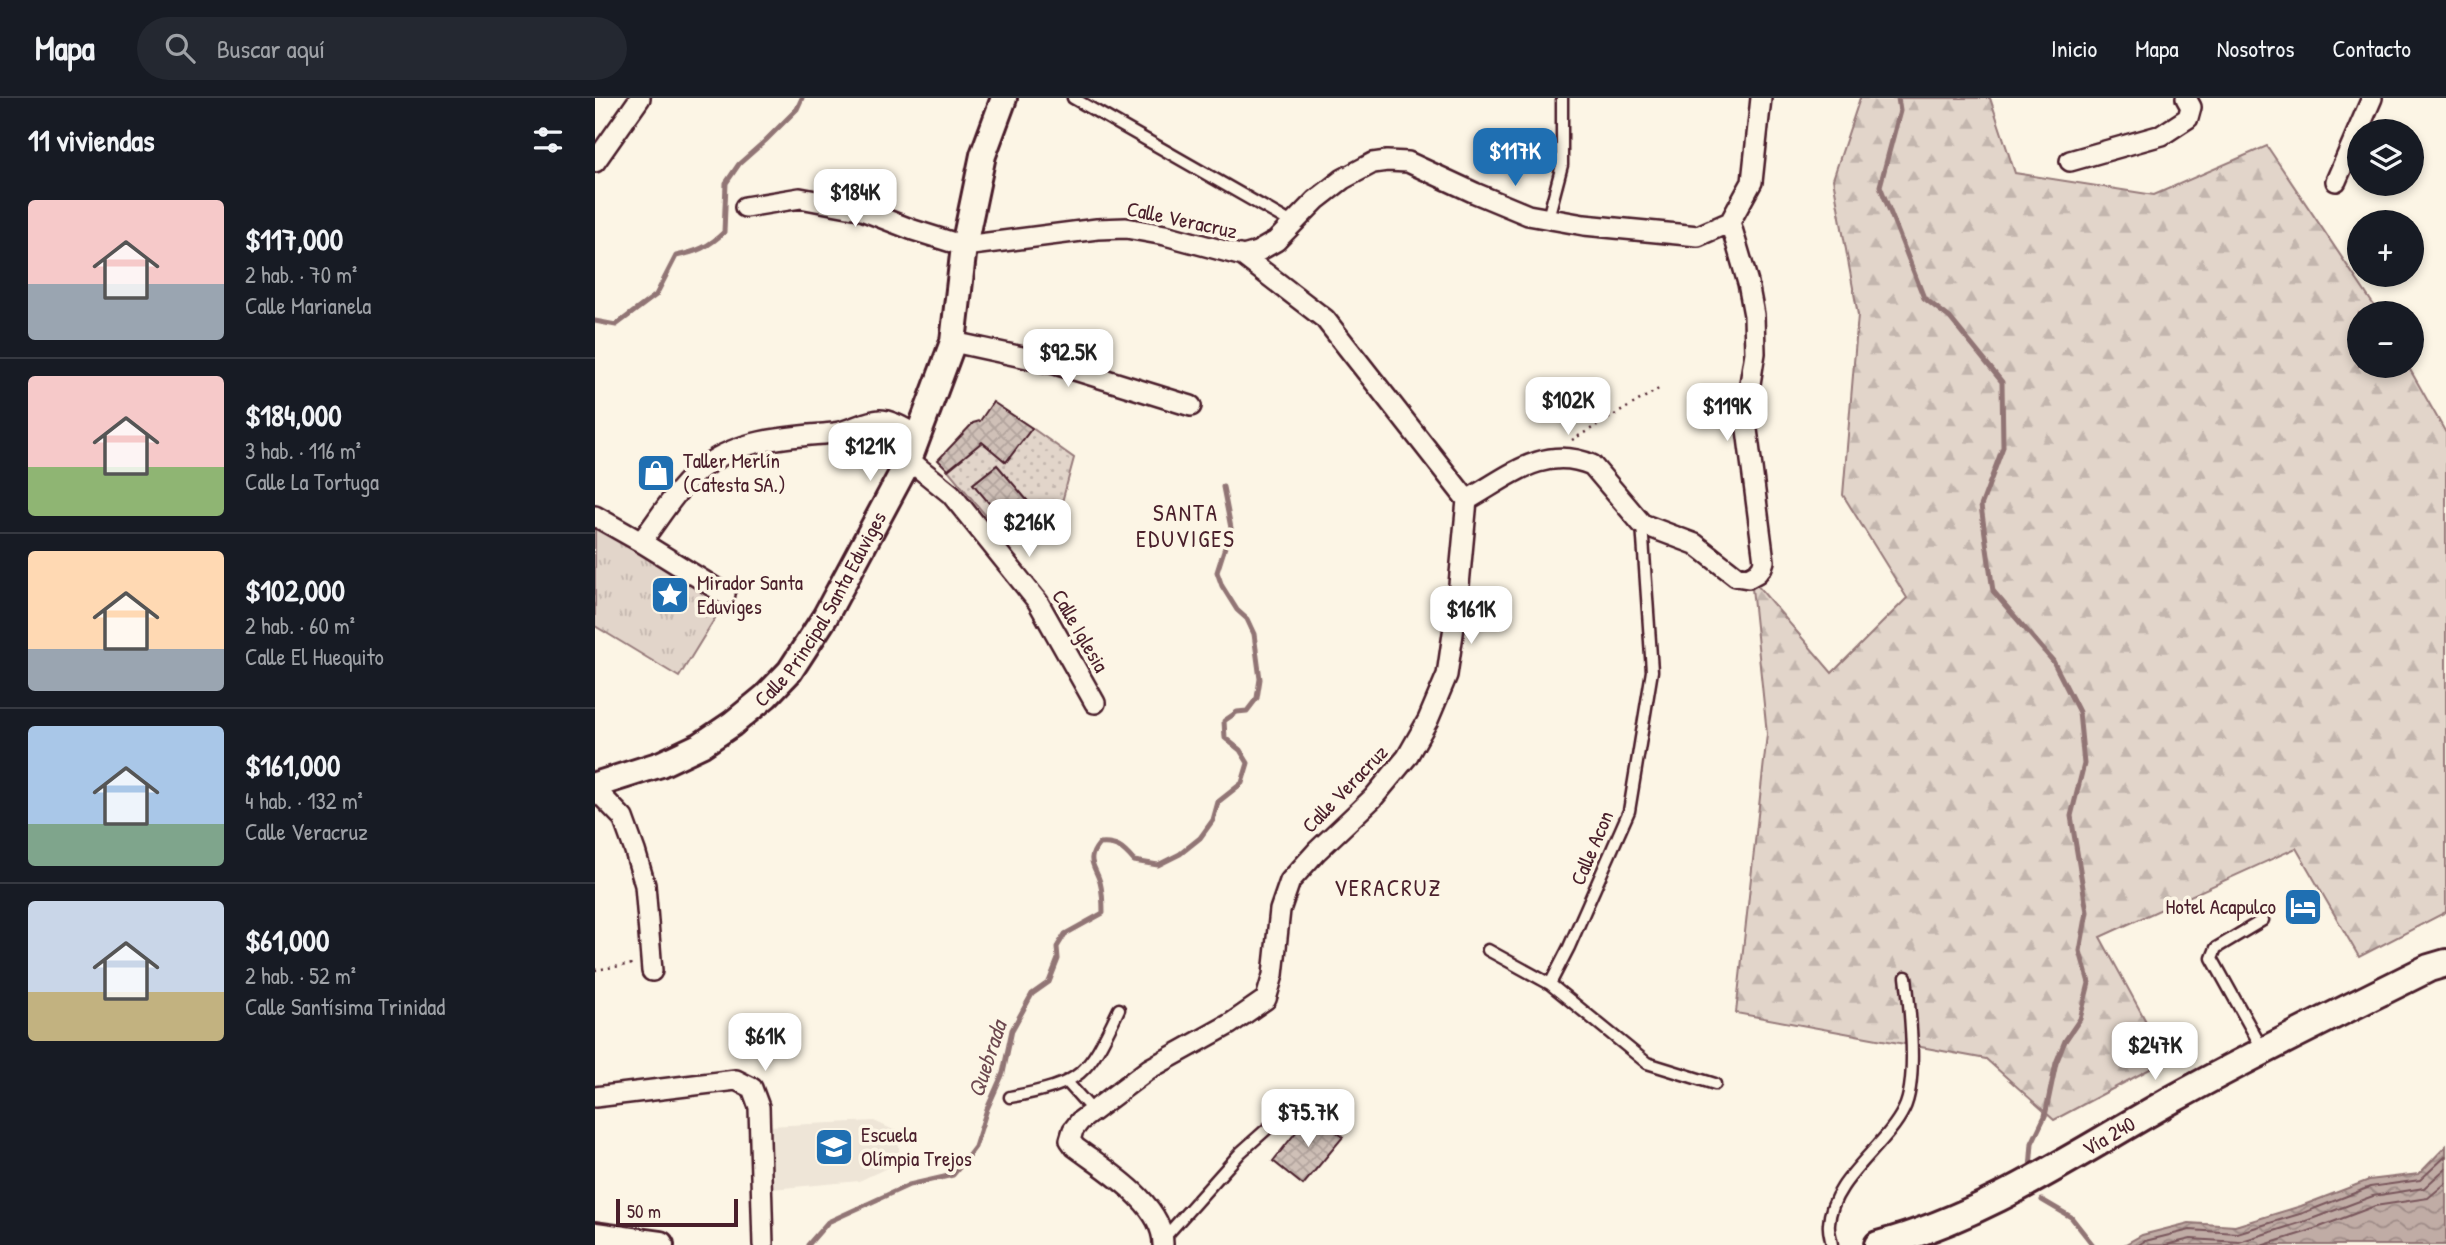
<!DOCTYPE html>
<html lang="es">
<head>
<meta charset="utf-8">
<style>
  body { margin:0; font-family:"Patrick Hand",sans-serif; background:#242831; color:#f1f3f6; height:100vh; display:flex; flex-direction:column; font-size:26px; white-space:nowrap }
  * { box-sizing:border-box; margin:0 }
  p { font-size:23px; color:#9ea1a6 }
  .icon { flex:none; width:38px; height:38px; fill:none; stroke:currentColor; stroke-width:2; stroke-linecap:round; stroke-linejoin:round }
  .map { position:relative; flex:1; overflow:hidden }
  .panel { display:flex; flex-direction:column; background:#171b24; width:595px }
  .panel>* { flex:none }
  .tools { position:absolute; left:1752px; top:21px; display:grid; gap:14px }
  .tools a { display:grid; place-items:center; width:77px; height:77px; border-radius:50%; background:#171b24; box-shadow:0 4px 10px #0003; font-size:35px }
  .scale { position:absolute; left:21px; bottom:18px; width:122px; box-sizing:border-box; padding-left:7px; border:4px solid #4a1f2b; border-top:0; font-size:19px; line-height:24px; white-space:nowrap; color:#4a1f2b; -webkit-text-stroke:5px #fcf5e5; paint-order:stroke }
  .price { position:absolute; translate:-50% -60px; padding:0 16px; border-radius:14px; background:#fff; color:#222; font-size:23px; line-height:46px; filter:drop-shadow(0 2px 4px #0008) }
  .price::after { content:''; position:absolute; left:50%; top:42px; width:21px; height:16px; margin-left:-10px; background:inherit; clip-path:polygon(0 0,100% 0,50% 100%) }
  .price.active { background:#1f6fb2; color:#fff }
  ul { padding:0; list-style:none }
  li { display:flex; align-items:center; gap:21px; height:175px; padding:0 28px }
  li+li { border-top:2px solid #363941 }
  li span { display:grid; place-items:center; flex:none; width:196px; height:140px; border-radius:7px; color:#555 }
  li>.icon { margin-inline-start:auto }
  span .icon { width:84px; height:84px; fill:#fffc; stroke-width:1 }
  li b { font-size:30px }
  h2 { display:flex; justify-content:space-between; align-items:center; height:84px; padding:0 28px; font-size:30px }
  header { display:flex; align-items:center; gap:42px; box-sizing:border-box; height:98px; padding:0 35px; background:#171b24; border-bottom:2px solid #363941 }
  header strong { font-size:33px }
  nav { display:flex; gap:38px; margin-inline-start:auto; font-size:24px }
  .search { width:490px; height:63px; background:#242831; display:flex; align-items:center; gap:18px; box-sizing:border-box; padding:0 24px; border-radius:38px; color:#9ea1a6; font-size:26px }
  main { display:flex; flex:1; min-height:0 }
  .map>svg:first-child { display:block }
  .built { fill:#eee5d7 }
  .forest { fill:url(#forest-firs); stroke:#967a7a; stroke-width:2 }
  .park { fill:url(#park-tufts); stroke:#967a7a; stroke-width:2 }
  .garden { fill:url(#garden-dots); stroke:#967a7a; stroke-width:2 }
  .water { fill:url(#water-waves); stroke:#917474; stroke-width:2 }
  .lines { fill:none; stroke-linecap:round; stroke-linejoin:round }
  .shore { stroke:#79575c; stroke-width:2 }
  .stream { stroke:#917474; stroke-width:5 }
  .building { fill:url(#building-cross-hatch); stroke:#4a1f2b; stroke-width:2 }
  .service-casing { stroke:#4a1f2b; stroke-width:15 }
  .minor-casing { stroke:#4a1f2b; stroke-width:24 }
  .tertiary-casing { stroke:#4a1f2b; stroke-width:30 }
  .secondary-casing { stroke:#4a1f2b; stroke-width:32 }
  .path { stroke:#4a1f2b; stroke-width:2.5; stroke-dasharray:2 5; stroke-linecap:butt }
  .service { stroke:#fcf5e5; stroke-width:10 }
  .minor { stroke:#fcf5e5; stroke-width:19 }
  .tertiary { stroke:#fcf5e5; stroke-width:24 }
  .secondary { stroke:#fcf5e5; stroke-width:26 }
  .labels { text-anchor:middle; stroke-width:7; stroke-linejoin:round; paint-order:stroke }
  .street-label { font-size:21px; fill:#4a1f2b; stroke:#fcf5e5 }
  .poi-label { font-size:21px; fill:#4a1f2b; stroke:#fcf5e5; text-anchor:start }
  .neighbourhood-label { font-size:23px; letter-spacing:2px; fill:#4a1f2b; stroke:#fcf5e5 }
  .water-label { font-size:23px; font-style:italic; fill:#6d4950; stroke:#fcf5e5 }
</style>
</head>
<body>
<header>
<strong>Mapa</strong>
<div class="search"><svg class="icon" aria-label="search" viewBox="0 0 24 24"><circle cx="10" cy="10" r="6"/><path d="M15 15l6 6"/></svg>Buscar aquí</div>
<nav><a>Inicio</a><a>Mapa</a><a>Nosotros</a><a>Contacto</a></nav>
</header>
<main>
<section class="panel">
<h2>11 viviendas<svg class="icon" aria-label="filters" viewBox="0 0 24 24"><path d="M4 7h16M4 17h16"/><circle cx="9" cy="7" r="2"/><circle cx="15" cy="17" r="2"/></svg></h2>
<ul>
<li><span style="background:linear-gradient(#f6c9c9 60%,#9aa5b1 0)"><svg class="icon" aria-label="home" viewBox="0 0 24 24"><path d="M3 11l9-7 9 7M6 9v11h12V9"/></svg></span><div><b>$117,000</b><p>2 hab. · 70 m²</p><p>Calle Marianela</p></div></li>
<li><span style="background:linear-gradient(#f6c9c9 65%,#8fb573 0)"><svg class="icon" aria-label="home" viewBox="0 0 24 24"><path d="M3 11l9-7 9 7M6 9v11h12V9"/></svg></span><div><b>$184,000</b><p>3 hab. · 116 m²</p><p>Calle La Tortuga</p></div></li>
<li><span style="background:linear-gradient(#ffd9b3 70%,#9aa5b1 0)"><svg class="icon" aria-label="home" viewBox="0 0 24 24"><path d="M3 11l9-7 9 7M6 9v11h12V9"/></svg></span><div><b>$102,000</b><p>2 hab. · 60 m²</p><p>Calle El Huequito</p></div></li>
<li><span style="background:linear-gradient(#a9c7e8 70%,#7fa58c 0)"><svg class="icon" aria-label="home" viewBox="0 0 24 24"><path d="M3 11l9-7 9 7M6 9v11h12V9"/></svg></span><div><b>$161,000</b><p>4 hab. · 132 m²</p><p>Calle Veracruz</p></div></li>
<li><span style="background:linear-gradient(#c9d6e8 65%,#c2b280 0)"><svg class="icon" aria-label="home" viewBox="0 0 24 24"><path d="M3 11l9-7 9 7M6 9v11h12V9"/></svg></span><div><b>$61,000</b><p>2 hab. · 52 m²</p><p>Calle Santísima Trinidad</p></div></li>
</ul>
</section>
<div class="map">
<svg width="1851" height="1147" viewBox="0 0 1851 1147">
  <defs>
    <pattern id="forest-firs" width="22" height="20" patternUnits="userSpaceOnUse" patternTransform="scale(1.75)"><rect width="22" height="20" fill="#e2d5ca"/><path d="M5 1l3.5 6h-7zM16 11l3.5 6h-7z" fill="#c3b6ae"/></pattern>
    <pattern id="park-tufts" width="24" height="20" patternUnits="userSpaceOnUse" patternTransform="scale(1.75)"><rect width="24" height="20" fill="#e2d5ca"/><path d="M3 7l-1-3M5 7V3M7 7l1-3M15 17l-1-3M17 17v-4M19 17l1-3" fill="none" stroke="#c3b6ae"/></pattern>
    <pattern id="garden-dots" width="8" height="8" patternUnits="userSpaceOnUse" patternTransform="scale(1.75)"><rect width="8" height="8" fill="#e2d5ca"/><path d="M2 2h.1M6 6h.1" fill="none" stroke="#c3b6ae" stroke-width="1.8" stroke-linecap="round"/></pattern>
    <pattern id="water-waves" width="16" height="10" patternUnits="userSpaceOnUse" patternTransform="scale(1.75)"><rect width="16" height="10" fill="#c0aca5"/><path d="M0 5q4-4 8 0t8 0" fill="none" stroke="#9e8b87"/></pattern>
    <pattern id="building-cross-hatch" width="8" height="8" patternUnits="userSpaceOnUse" patternTransform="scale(1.75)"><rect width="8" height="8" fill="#cfc0b7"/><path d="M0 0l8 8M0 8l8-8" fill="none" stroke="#b3a59e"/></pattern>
  </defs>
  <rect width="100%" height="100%" fill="#fcf5e5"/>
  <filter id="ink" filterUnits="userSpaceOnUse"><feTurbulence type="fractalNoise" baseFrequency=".0143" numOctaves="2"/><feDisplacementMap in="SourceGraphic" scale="14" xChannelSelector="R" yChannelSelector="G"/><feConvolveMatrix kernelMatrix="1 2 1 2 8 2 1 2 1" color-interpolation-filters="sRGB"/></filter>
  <g filter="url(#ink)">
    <path class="built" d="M 279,1023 L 303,1034 L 305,1064 L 264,1083 L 177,1091 L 173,1028 Z"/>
    <path class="forest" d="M 1265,0 L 1395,0 L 1420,75 L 1559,97 L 1672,48 L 1784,215 L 1764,215 L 1764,268 L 1813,268 L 1851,335 L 1851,814 L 1764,859 L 1701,750 L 1505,839 L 1572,962 L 1459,1022 L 1391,961 L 1141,915 L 1172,636 L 1156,480 L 1237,575 L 1312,500 L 1248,397 L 1263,217 L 1238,81 Z"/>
    <path class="park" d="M 0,426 L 130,504 L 84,579 L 0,528 Z"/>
    <path class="garden" d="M 437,330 L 479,360 L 467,404 L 415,448 L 410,441 L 442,414 L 402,367 L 378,386 L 409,423 L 401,430 L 353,372 L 387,344 L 411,364 Z"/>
    <path class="water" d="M 1851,1048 L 1851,1147 L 1529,1147 L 1547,1137 L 1594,1125 L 1640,1128 L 1706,1108 L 1774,1082 L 1824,1076 Z"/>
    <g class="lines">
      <path class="shore" d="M 1543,1147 L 1550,1143 L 1595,1132 L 1642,1135 L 1708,1115 L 1775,1089 L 1825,1082 L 1851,1058
        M 1570,1147 L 1596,1141 L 1644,1144 L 1711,1123 L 1778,1098 L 1829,1090 L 1851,1070
        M 1669,1147 L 1714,1133 L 1780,1108 L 1833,1100 L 1851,1085"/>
      <path class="stream" d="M 1303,0 L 1305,13 L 1285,88 L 1329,200 L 1355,220 L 1407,284 L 1408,349 L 1386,408 L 1398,493 L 1458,563 L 1484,614 L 1489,666 L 1476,718 L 1492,814 L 1485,853 L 1494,885 L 1485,921 L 1470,943 L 1461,965 L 1450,1018 L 1437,1045 L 1435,1071
        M 0,223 L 21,227 L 61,197 L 81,158 C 101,154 114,149 129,134 L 131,85 L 144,66 L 170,43 L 202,11 L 207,0
        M 1447,1102 L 1476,1119 L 1498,1147
        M 213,1147 L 233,1124 L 314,1087 L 358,1077 L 368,1065 L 380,1049 L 392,1011 L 408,975 L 417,932 L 437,896 L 454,884 L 463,861 L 462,849 L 470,836 L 508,815 C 508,804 508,795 505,784 C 500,767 490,763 504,746 C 521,744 528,750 539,763 L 563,767 L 585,756 L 605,740 L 618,722 L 623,704 L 647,685 L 653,665 L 645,652 L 630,640 L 629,623 L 642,614 L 652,613 L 662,600 L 665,581 L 659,536 L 652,521 L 642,512 L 627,488 L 622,474 L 636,430 L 628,389"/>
    </g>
    <path class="building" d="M 398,304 L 437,330 L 411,364 L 387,344 L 353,372 L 343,362 L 378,325 L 385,323 Z
      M 286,334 L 305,342 L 298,358 L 290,353 L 285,359 L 267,348 L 275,337 Z
      M 402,367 L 443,415 L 410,441 L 401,430 L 409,423 L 378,386 Z
      M 717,1014 L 748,1039 L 708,1087 L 678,1063 Z"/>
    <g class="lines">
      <g class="service-casing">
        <path id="service" d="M 478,0 L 697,125
          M 953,120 L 967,67 L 967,0
          M 1047,426 L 1057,573 L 1034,713 L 974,849 L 955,886 L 1052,965 L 1120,986
          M 893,852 L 955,886
          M 1668,952 L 1617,860 L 1621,850 L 1668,822
          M 472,984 L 498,1013
          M 415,999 C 489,985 492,977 524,911
          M 569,1140 L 646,1054 L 701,1005
          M 1237,1147 C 1236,1140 1233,1133 1234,1126 C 1236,1082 1291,1049 1309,1011 C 1323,983 1315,911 1311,879"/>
      </g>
      <g class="minor-casing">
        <path id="minor" d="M 1475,63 L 1567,37 L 1593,20 L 1596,9 L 1591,0
          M 0,64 L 45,0
          M 1741,83 L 1777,0
          M 150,109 L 205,100 L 264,111 L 318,132 L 369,148 L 502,131 L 531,130 L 570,137 L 648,158 L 730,221 L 872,402 L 862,508 L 852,577 L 833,622 L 812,659 L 778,700 L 722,753 L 695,783 L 685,812 L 678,877 L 671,901 L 635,926 L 554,971 L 485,1023 L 478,1032 L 475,1042 L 480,1049 C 509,1071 569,1106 568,1147
          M 648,158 L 662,154 L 681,143 L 721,102 L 748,81 L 778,65 L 792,63 L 813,64 L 880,95 L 933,117 L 989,127 L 1103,138 L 1135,124 L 1157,84 L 1166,0
          M 358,244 L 460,266 L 596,308
          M 314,362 L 356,396 L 443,504 L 500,605
          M 872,402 C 913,379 949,346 997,367 L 1047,426 L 1100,446 L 1141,478 L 1153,480 L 1162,475 L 1167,469 L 1169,463 L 1150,316 L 1160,255 L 1159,217 L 1153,185 L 1135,124
          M 0,418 L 46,444
          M 130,496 L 46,444 C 66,418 84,386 111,367 C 148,340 196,339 239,335 C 255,333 269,323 285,322 C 297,322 313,333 324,338
          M 0,691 L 28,720 L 40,753 L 50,787 L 57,873
          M 0,999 L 141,982 L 157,990 L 164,1009 L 168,1147"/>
      </g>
      <g class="tertiary-casing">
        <g id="tertiary">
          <path id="s1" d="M 0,687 L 66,666 L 106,647 L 137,626 L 171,598 L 195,573 L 230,519 L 314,362 L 358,244 L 369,148 L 388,57 L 409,0"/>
        </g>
      </g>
      <g class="secondary-casing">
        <g id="secondary">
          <path d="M 0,1138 L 65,1147"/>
          <path id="s2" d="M 1283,1147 C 1391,1118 1482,1055 1578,1001 C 1662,954 1748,913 1834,870 L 1851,865"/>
        </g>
      </g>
      <path class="path" d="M 977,342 L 1067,289
        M 0,872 L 38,866"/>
      <use href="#service" class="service"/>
      <use href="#minor" class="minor"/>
      <use href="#tertiary" class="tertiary"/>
      <use href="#secondary" class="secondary"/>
    </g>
  </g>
  <defs>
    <g id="shop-square" transform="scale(2.0125)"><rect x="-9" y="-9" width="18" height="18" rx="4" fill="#1f6fb2" stroke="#fcf5e5"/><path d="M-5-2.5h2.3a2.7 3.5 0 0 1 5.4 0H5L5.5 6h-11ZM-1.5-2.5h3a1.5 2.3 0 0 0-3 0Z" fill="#fff"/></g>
    <g id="sight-square" transform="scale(2.0125)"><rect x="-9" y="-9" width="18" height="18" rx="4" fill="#1f6fb2" stroke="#fcf5e5"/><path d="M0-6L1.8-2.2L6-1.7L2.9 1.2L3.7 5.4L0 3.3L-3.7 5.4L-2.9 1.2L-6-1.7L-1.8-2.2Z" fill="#fff"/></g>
    <g id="hotel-square" transform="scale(2.0125)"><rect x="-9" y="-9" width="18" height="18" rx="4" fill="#1f6fb2" stroke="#fcf5e5"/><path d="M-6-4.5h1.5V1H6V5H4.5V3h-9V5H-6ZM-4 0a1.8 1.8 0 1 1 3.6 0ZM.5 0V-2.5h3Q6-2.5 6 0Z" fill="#fff"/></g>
    <g id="school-square" transform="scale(2.0125)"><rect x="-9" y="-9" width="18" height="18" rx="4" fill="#1f6fb2" stroke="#fcf5e5"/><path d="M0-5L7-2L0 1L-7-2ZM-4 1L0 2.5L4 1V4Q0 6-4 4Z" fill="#fff"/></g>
  </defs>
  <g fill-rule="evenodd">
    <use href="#shop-square" x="61" y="375"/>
    <use href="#sight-square" x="75" y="497"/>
    <use href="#hotel-square" x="1708" y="809"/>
    <use href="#school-square" x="239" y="1049"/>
  </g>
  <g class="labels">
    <g class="street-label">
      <text transform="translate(587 122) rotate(12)" y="7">Calle Veracruz</text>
      <text dy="7" stroke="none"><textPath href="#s1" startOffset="298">Calle Principal Santa Eduviges</textPath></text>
      <text transform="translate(485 533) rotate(60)" y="7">Calle Iglesia</text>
      <text transform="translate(750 691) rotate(-46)" y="7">Calle Veracruz</text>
      <text transform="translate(997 750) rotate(-67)" y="7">Calle Acon</text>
      <text dy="7" stroke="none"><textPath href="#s2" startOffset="256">Vía 240</textPath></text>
    </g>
    <g class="poi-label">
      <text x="88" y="370">Taller Merlín<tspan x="88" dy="24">(Catesta SA.)</tspan></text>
      <text x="102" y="492">Mirador Santa<tspan x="102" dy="24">Eduviges</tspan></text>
      <text x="1681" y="816" text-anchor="end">Hotel Acapulco</text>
      <text x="266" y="1044">Escuela<tspan x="266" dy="24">Olímpia Trejos</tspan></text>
    </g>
    <g class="neighbourhood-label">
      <text x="591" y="423">SANTA<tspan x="591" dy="26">EDUVIGES</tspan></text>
      <text x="793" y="798">VERACRUZ</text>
    </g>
    <g class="water-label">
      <text transform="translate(392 961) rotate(-72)" y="8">Quebrada</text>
    </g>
  </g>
</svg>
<div class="tools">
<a><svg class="icon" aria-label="layers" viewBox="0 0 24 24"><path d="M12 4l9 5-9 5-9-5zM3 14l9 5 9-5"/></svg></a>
<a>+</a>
<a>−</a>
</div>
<div class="scale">50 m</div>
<b class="price active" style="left:920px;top:90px">$117K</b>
<b class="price" style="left:260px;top:131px">$184K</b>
<b class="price" style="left:473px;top:291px">$92.5K</b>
<b class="price" style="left:973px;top:339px">$102K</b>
<b class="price" style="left:1132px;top:345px">$119K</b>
<b class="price" style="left:275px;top:385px">$121K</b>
<b class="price" style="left:434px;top:461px">$216K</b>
<b class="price" style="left:876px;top:548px">$161K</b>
<b class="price" style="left:170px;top:975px">$61K</b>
<b class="price" style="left:1560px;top:984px">$247K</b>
<b class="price" style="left:713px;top:1051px">$75.7K</b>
</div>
</main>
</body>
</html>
